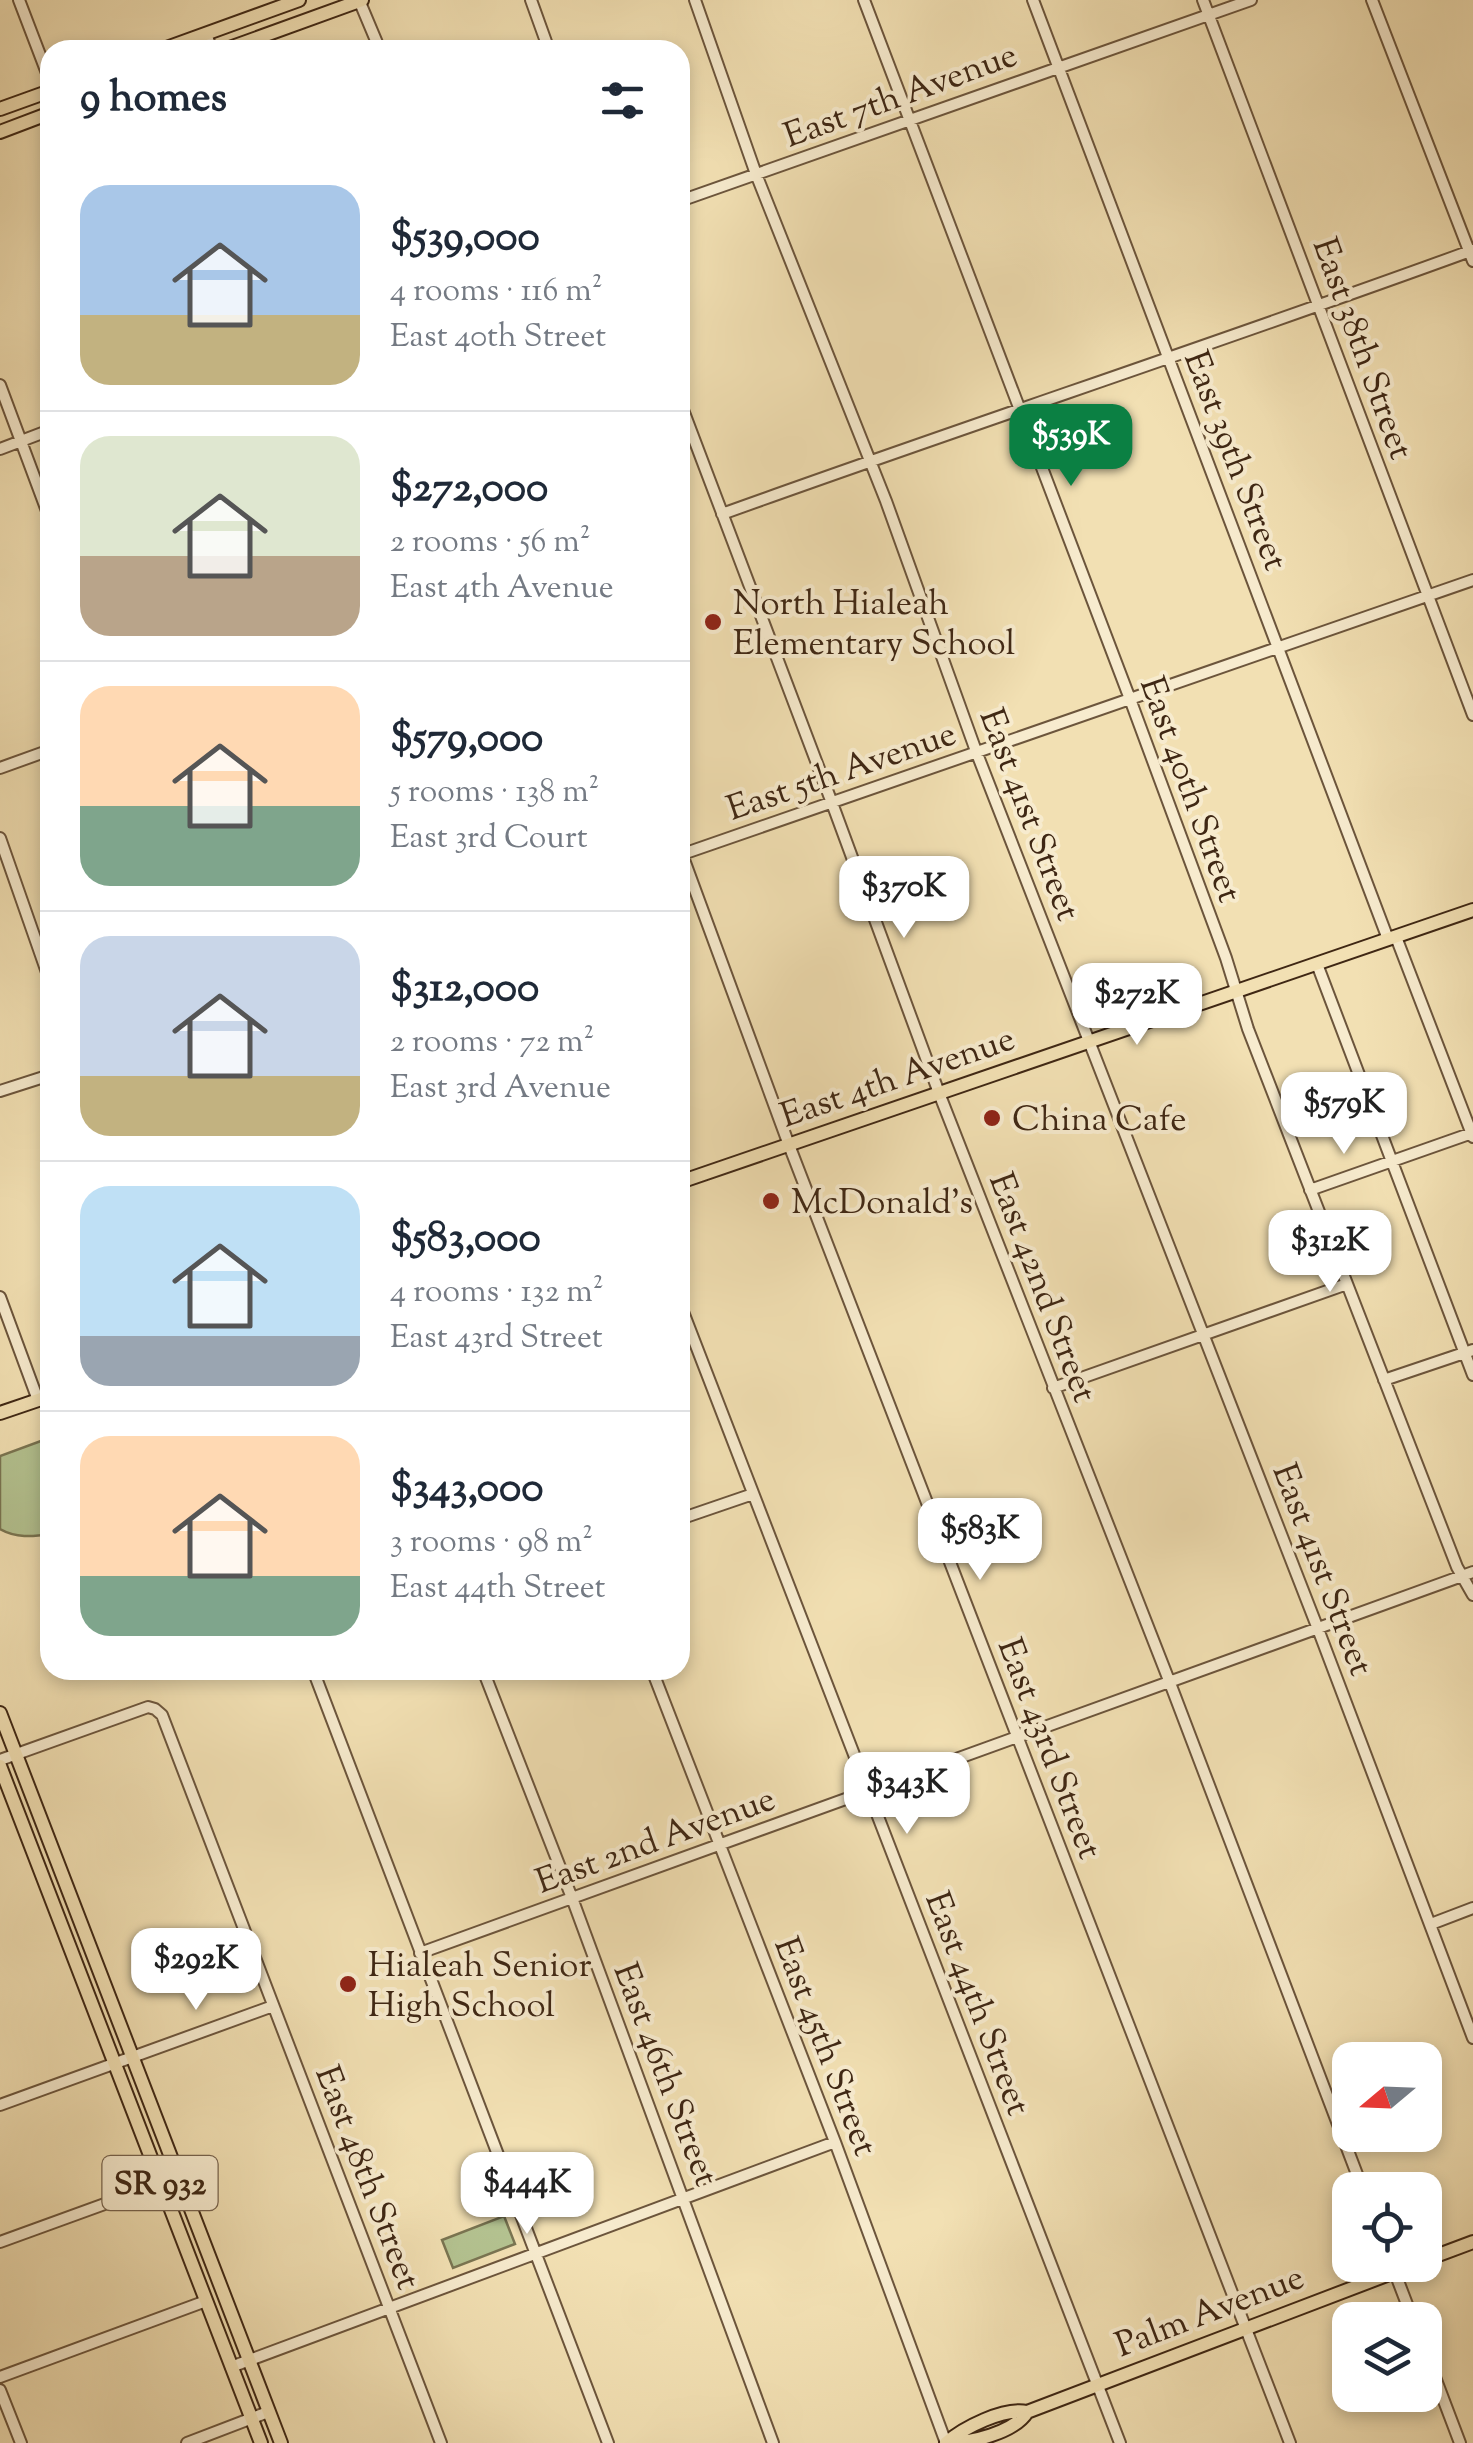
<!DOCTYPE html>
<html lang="en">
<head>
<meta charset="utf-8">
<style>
  body { margin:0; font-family:"Sorts Mill Goudy",serif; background:#f6f6f7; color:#1f2937; height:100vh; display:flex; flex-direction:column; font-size:38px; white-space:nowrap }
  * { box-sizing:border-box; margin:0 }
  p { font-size:32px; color:#747a83 }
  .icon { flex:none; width:55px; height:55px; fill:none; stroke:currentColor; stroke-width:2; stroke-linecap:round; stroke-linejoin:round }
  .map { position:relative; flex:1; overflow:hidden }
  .drawer { position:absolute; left:40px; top:40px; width:650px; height:1640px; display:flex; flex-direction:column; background:#fff; border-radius:30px; box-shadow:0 5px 15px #0003 }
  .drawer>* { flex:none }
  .needle { width:65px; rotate:251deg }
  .buttons { position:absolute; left:1332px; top:2042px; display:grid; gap:20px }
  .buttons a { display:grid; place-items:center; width:110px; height:110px; border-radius:20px; background:#fff; box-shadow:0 5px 15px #0003; font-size:50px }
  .price { position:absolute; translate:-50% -85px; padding:0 22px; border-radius:20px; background:#fff; color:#222; font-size:32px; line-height:65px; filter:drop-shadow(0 2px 5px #0008) }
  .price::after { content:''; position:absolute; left:50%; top:60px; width:30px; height:22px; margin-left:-15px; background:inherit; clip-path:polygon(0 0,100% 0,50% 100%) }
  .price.current { background:#0b8043; color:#fff }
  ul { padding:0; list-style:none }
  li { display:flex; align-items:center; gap:30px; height:250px; padding:0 40px }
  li+li { border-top:2px solid #e0e1e3 }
  li span { display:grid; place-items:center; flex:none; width:280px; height:200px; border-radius:30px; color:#555 }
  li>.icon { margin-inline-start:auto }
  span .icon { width:120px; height:120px; fill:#fffc; stroke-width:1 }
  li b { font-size:42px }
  h2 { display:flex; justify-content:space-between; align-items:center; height:120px; padding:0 40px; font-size:42px }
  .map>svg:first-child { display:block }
  .green { fill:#b4c391; stroke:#7a7552; stroke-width:2.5 }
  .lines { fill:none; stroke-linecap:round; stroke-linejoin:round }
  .minor-casing { stroke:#6c553c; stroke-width:14 }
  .major-casing { stroke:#3f2714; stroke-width:16 }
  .minor { stroke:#f7ebce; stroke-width:10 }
  .major { stroke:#f2e0b3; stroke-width:12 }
  .poi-dot { fill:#8f2418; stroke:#f7ebce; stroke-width:4 }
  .labels { text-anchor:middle; stroke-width:8; stroke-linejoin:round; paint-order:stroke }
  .shield { fill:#f7ebce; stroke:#76624c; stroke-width:2.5 }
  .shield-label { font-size:32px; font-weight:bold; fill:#3f2714 }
  .street-label { font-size:35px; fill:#3f2714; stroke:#f7ebce }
  .poi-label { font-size:35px; fill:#3f2714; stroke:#f7ebce; text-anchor:start }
</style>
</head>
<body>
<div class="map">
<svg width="1473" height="2443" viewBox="0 0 1473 2443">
  <rect width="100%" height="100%" fill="#f2e0b3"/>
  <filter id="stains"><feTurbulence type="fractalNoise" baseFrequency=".002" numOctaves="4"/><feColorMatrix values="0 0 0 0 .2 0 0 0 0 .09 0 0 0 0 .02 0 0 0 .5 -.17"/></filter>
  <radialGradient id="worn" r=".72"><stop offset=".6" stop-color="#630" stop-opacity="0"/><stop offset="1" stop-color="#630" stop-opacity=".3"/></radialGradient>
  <path class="green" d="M 48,1435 L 50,1451 L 50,1534 C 32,1537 16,1538 0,1529 L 0,1456 L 41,1441 L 43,1436 Z
    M 504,2216 L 515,2244 L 453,2268 L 442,2240 Z"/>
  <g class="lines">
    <g class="minor-casing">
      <path id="minor" d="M 19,0 L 50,81
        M 359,0 L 380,50
        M 531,0 L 549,50
        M 695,0 L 756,174 L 886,501 L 976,751 L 1318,1629 L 1473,2038
        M 864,0 L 1130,699 L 1226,958 L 1248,1029 L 1457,1567 L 1473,1595
        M 1033,0 L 1388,939
        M 1203,0 L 1473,715
        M 1372,0 L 1473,261
        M 206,34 L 212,50
        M 680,201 L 1251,0
        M 0,385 L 50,519
        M 680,402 L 832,803 L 939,1093 L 1170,1683 L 1363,2190
        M 0,449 L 50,430
        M 722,514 C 972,424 1224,341 1473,250
        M 0,768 L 50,750
        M 0,838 L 50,981
        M 680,849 L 789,1145 L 1290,2443
        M 680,855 L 1473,580
        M 1396,937 L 1473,1137
        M 1317,964 L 1473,1375
        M 0,1091 L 50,1075
        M 1310,1190 L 1472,1133
        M 0,1297 L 38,1400
        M 680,1304 L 1120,2443
        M 1384,1380 L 1473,1350
        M 1053,1388 L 1347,1284
        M 680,1519 L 753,1494
        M 313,1670 L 608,2443
        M 483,1670 L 572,1898 L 773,2443
        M 652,1670 L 835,2142 L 946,2443
        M 0,1760 L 148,1707 L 155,1709 L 162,1715 L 441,2443
        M 1431,1924 L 1473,1908
        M 420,1953 L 1473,1572
        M 0,2105 L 273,2006
        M 0,2242 L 179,2177
        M 1392,2265 L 1413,2320
        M 1425,2351 L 1460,2443
        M 231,2367 L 835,2142
        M 0,2377 L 206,2301
        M 0,2390 L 21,2443
        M 187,2443 L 268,2412"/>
    </g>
    <g class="major-casing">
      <path id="major" d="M 161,50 L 299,0
        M 224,50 L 362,0
        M 0,109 L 50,91
        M 0,132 L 50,113
        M 680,1182 L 1473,910
        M 0,1413 L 50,1396
        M 0,1713 L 281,2443
        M 0,1766 L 261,2443
        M 1425,2260 L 1473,2242
        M 946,2443 C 963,2428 1004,2407 1027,2412 L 1413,2265
        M 946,2443 C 970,2443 1014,2433 1027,2412"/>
    </g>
    <use href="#minor" class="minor"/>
    <use href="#major" class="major"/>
  </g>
  <g class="poi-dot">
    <circle cx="713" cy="622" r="10"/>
    <circle cx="992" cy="1118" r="10"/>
    <circle cx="771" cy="1201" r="10"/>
    <circle cx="348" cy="1984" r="10"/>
  </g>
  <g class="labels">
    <rect class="shield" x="102.5" y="2156" width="115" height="54" rx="8"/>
    <g class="shield-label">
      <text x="160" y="2194">SR 932</text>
    </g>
    <g class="street-label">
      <text transform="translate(900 94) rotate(-20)" y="12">East 7th Avenue</text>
      <text transform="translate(1364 348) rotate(70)" y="12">East 38th Street</text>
      <text transform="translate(1237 460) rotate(69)" y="12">East 39th Street</text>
      <text transform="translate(841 770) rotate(-19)" y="12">East 5th Avenue</text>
      <text transform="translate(1192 789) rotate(70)" y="12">East 40th Street</text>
      <text transform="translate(1031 814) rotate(69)" y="12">East 41st Street</text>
      <text transform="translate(897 1076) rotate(-19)" y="12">East 4th Avenue</text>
      <text transform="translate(1044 1287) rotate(69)" y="12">East 42nd Street</text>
      <text transform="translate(1324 1569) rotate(69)" y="12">East 41st Street</text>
      <text transform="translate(1051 1748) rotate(69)" y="12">East 43rd Street</text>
      <text transform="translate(655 1839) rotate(-20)" y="12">East 2nd Avenue</text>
      <text transform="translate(979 2003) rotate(69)" y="12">East 44th Street</text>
      <text transform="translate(827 2046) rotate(69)" y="12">East 45th Street</text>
      <text transform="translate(667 2074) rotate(69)" y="12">East 46th Street</text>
      <text transform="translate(369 2177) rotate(69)" y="12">East 48th Street</text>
      <text transform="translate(1209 2310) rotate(-21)" y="12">Palm Avenue</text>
    </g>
    <g class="poi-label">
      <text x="733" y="614">North Hialeah<tspan x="733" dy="40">Elementary School</tspan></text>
      <text x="1012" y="1130">China Cafe</text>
      <text x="791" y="1213">McDonald's</text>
      <text x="368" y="1976">Hialeah Senior<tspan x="368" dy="40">High School</tspan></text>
    </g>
  </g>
  <rect width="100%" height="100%" filter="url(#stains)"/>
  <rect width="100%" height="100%" fill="url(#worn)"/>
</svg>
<div class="buttons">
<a><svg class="needle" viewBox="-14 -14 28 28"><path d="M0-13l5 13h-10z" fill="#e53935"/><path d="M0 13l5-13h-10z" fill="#747a83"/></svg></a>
<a><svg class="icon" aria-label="locate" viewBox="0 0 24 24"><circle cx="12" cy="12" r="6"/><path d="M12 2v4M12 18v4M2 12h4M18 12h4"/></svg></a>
<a><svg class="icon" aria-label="layers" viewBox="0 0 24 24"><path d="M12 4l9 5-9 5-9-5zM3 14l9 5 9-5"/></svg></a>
</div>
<b class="price current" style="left:1071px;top:489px">$539K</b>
<b class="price" style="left:904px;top:941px">$370K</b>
<b class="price" style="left:1137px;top:1048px">$272K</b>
<b class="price" style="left:1344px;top:1157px">$579K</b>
<b class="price" style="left:1330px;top:1295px">$312K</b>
<b class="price" style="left:980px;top:1583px">$583K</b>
<b class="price" style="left:907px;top:1837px">$343K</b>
<b class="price" style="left:196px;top:2013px">$292K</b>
<b class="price" style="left:527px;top:2237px">$444K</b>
<section class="drawer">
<h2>9 homes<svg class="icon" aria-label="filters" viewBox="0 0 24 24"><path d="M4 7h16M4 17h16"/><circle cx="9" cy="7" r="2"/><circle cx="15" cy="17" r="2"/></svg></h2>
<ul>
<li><span style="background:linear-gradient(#a9c7e8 65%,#c2b280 0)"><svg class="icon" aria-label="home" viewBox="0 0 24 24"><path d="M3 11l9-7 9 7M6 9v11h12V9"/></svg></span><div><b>$539,000</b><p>4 rooms · 116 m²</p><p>East 40th Street</p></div></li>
<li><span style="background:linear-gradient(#dfe7d0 60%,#b9a48a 0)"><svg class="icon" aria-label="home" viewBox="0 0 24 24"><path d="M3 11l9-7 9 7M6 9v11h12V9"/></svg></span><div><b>$272,000</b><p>2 rooms · 56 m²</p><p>East 4th Avenue</p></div></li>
<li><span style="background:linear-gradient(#ffd9b3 60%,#7fa58c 0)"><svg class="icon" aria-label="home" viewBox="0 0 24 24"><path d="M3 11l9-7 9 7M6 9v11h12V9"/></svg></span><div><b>$579,000</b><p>5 rooms · 138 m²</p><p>East 3rd Court</p></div></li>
<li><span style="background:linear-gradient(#c9d6e8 70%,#c2b280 0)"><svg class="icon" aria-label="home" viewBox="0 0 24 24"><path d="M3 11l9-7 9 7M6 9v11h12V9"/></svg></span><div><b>$312,000</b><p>2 rooms · 72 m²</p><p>East 3rd Avenue</p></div></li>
<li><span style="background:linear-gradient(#bfe0f5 75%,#9aa5b1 0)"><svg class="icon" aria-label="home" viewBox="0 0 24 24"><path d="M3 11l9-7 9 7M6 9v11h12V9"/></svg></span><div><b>$583,000</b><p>4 rooms · 132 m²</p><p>East 43rd Street</p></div></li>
<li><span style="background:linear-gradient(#ffd9b3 70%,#7fa58c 0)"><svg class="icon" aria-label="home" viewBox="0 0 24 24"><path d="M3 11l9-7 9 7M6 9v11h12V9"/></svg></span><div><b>$343,000</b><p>3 rooms · 98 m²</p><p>East 44th Street</p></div></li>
</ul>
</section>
</div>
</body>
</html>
